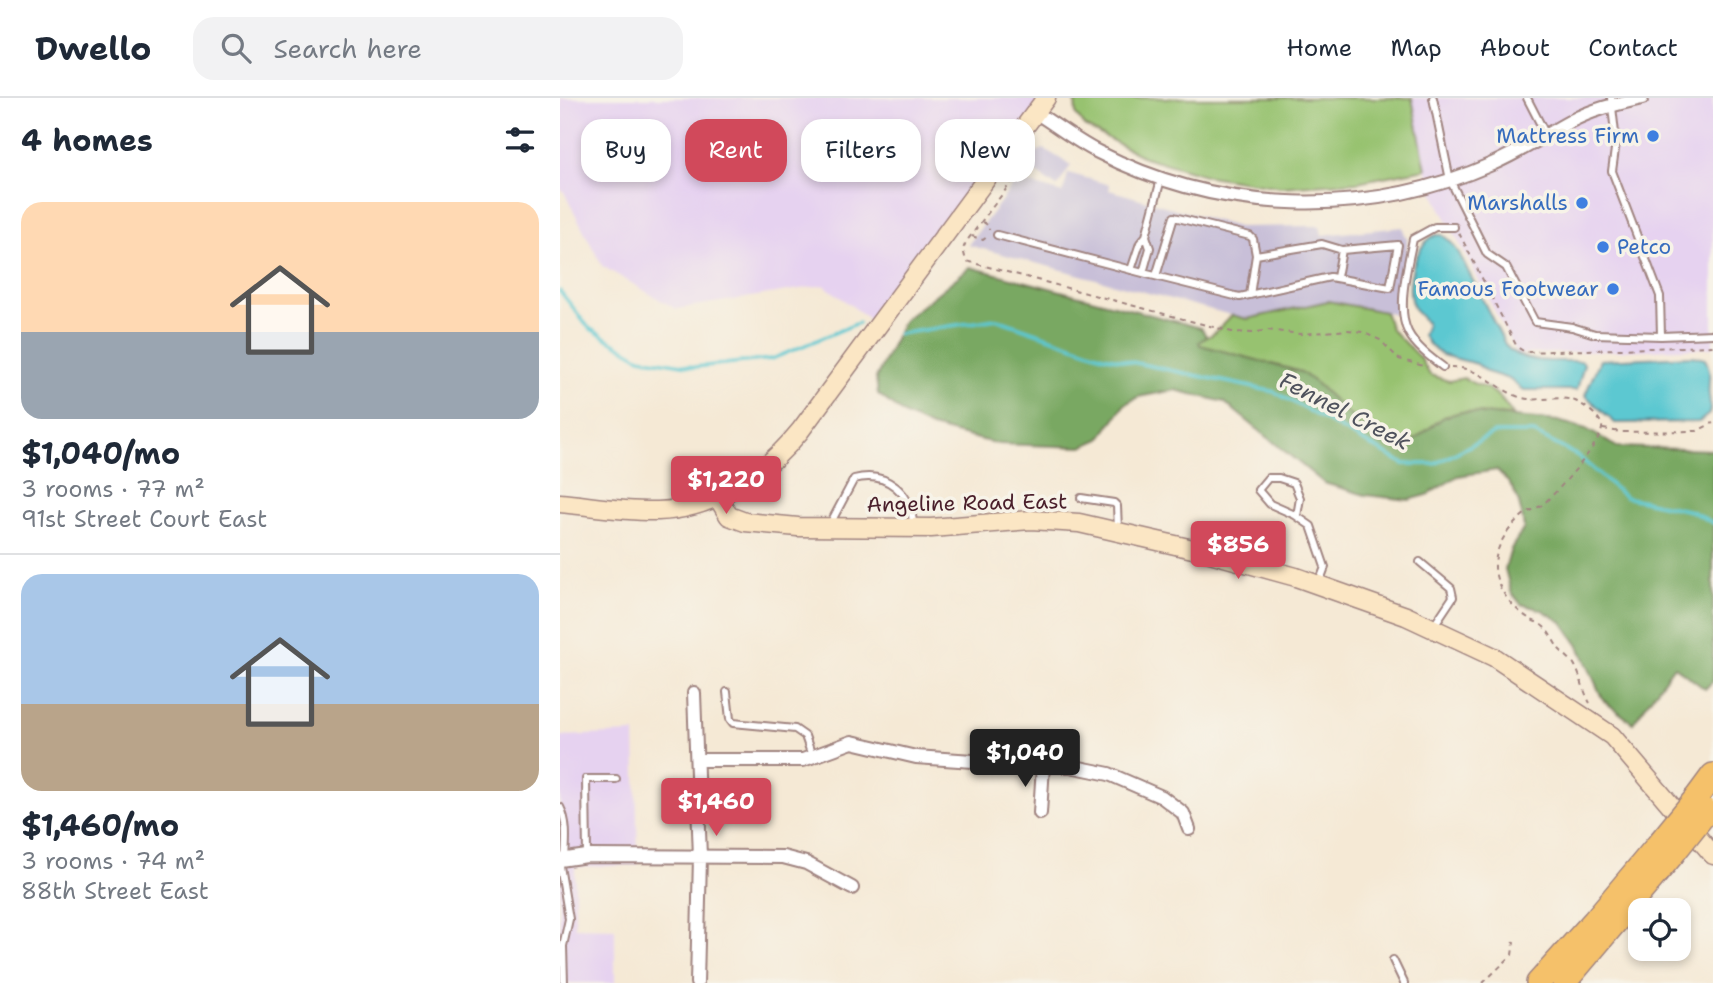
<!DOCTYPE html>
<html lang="en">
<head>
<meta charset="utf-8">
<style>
  body { margin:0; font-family:"Shantell Sans",sans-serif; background:#f2f2f3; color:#1f2937; height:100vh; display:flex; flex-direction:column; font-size:26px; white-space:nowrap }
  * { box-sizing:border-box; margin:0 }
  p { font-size:23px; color:#747a83 }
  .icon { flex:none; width:38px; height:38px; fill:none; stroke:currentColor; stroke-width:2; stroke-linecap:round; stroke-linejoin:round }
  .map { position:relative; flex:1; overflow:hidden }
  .drawer { display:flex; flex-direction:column; background:#fff; width:560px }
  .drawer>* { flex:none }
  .top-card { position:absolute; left:21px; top:21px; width:665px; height:63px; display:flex; gap:14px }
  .tools { position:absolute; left:1068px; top:800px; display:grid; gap:14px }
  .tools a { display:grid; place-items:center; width:63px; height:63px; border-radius:14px; background:#fff; box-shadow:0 4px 10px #0003; font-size:35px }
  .price { position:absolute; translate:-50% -60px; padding:0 16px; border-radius:7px; background:#d1495b; color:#fff; font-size:23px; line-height:46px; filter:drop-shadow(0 2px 4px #0008) }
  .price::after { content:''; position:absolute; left:50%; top:42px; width:21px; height:16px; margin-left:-10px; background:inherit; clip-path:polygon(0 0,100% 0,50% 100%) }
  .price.active { background:#222; color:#fff }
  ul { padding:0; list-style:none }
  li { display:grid; align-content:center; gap:14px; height:371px; padding:0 21px }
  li+li { border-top:2px solid #e0e1e3 }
  li span { display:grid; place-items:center; height:217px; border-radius:21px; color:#555 }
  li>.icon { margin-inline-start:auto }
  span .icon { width:126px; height:126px; fill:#fffc; stroke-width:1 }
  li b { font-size:30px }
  h2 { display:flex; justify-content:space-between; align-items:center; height:84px; padding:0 21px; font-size:30px }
  .tag { padding:0 24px; border-radius:21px; background:#fff; box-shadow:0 4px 10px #0003; font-size:24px; line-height:63px }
  .tag.active { background:#d1495b; color:#fff }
  header { display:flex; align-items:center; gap:42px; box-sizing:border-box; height:98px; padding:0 35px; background:#fff; border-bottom:2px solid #e0e1e3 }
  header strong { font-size:33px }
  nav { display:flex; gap:38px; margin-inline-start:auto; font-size:24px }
  .search { width:490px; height:63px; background:#f2f2f3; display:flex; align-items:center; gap:18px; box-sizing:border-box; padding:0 24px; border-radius:21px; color:#747a83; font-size:26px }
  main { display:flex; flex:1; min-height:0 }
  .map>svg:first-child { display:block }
  .built { fill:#e6d2f0 }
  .industrial { fill:#c8bfd8 }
  .green { fill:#97c26f; stroke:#70704d; stroke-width:2 }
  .forest { fill:#79a862; stroke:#626446; stroke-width:2 }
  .water { fill:#5bc8d1; stroke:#52747e; stroke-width:2 }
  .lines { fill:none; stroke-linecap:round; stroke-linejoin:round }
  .stream { stroke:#5bc8d1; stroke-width:3.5 }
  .lane-casing { stroke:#a08480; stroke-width:10 }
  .street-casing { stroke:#a08480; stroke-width:16 }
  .secondary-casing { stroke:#a08480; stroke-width:21 }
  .highway-casing { stroke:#a08480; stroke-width:26 }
  .path { stroke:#a08480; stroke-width:2; stroke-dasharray:5 5; stroke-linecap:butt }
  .lane { stroke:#fff; stroke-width:6 }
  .street { stroke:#fff; stroke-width:12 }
  .secondary { stroke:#fbe6c4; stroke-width:18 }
  .highway { stroke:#f5c16b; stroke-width:23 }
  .highway-bridge-casing { stroke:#a08480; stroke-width:26; stroke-linecap:butt }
  .highway-bridge { stroke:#f5c16b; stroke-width:23 }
  .shop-dot { fill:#3f7fe0; stroke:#f7f3e8; stroke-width:2.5 }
  .labels { text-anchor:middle; stroke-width:7; stroke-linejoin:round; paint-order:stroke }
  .shop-label { font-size:21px; fill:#366cbe; stroke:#f7f3e8; text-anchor:end }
  .street-label { font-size:21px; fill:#4a1f2b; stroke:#f7f3e8 }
  .water-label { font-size:23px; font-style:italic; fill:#4f525d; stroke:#f7f3e8 }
</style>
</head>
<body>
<header>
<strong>Dwello</strong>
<div class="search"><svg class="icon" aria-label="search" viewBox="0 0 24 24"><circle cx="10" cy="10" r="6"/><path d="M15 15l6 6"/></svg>Search here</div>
<nav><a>Home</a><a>Map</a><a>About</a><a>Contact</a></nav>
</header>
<main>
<section class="drawer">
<h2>4 homes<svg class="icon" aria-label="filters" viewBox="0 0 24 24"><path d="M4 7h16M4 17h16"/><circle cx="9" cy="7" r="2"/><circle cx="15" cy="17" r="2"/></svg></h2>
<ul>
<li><span style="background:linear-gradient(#ffd9b3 60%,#9aa5b1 0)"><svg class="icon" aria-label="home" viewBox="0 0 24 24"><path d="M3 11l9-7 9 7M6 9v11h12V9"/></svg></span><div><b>$1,040/mo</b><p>3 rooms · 77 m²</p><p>91st Street Court East</p></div></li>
<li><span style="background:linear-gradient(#a9c7e8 60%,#b9a48a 0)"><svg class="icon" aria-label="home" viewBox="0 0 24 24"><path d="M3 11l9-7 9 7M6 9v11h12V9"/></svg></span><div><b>$1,460/mo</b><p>3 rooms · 74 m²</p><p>88th Street East</p></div></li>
</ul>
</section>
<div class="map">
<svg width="1153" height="885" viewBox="0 0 1153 885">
  <rect width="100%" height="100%" fill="#f7f3e8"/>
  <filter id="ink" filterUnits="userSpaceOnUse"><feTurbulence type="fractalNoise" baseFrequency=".0143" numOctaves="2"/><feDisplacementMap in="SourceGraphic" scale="14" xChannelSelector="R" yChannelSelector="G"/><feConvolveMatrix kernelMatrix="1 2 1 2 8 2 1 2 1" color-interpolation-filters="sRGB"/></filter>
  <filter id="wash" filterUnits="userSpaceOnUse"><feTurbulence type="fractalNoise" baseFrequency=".00686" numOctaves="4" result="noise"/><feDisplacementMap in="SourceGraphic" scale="28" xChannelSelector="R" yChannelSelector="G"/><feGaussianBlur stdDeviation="1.57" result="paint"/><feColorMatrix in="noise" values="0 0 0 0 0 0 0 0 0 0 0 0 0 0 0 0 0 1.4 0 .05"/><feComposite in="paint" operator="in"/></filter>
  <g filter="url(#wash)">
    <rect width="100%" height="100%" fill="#f5e9d5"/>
    <path class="built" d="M 0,0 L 486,0 L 317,227 L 264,187 L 116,211 L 42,168 L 4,94 L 0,91 Z
      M 852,0 L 1153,0 L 1153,250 L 957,256 L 876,101 L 866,71 Z
      M 75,635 L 78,767 L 15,769 L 15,829 L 55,830 L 55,885 L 0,885 L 0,638 Z"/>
    <path class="industrial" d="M 484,51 L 511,67 L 497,89 L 464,67 L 471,56 Z
      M 508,75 L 550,87 L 549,92 L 678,129 L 760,128 L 762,137 L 843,129 L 845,139 L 847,139 L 847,156 L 835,216 L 768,203 L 686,221 L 408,147 L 457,82 L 503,95 Z"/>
    <path class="green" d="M 515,0 L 852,0 L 866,71 L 797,84 L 721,89 L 648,78 L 584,59 L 526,29 L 516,17 Z
      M 768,203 L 825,214 L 831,231 L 860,260 L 870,277 L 889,283 L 904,280 C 912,286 921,287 930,292 C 940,297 946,308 953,317 L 901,314 L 884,319 L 854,342 L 831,343 L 798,325 L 757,286 L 741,274 L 640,247 L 638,244 L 653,236 L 672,217 L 687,221 Z"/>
    <path class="forest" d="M 410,169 L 641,230 L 647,239 L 639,244 L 640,247 L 741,274 L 757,286 L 798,325 L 831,343 L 854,342 L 884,319 L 901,314 L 998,323 L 1026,331 L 1057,349 L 1153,352 L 1153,583 L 1145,591 L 1114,568 L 1073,625 L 1043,602 L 1019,548 L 1002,524 L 982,512 L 961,506 L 951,494 L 945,471 L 951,451 L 964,430 C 960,403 957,391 937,372 L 898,378 L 867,397 L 849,402 L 805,397 L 764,385 L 664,304 L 615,292 L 578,299 L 565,306 L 540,341 L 522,349 L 438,346 L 371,329 L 345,317 L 318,296 L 316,280 L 344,222 Z"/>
    <path class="water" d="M 876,137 L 882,137 L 890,143 L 899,155 L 946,248 C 963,268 997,262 1022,263 L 1024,266 L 1017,292 L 963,292 L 949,281 L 927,274 L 917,266 L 882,257 L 868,245 L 863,237 L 867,226 C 863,219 855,215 853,208 C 844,188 855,145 876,137 Z
      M 1133,258 L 1145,261 C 1153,274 1147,285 1149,298 C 1150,305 1151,309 1149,316 L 1139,324 L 1055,325 L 1025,297 L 1040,262 Z"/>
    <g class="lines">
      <path class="stream" d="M 0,193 L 29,230 L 80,260 L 135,269 L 212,261 L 298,225
        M 338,236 L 436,221 L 543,258 L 715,294 L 844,366 L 875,366 L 934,335 L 974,335 L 1018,358 L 1065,399 L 1131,413 L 1153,425"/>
    </g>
  </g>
  <g filter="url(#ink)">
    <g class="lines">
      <g class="lane-casing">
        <path id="lane" d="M 873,0 L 890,82 L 927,156 L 946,169 L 975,224 L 1012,229 L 1035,236 L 1101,238 L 1153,236
          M 967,0 L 986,37
          M 1051,0 L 1056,44 L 1052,73 L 1100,198 L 1101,238
          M 437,137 L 583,175 L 675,198 L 680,199 L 770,179 L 830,190 L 838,147 L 782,152 L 762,146 L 696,157 L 693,141 L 690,138 L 614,119 L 596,178
          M 571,172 L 580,145 L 586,138 L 601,81
          M 583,175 L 590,150 L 586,138
          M 777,179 L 782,152
          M 690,197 L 696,157
          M 883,269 C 871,260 855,248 848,234 C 836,211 848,166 853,141 L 875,129 L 894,129
          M 521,400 L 554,405 L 557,408 L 558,431
          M 737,418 L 740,400 L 734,385 L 719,380 L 708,380 L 698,392 L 710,406 L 735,417 L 751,428 L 765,469 L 759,485
          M 269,428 L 294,381 C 327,372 353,396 353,428
          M 860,464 L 891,490 L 893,499 L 873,529
          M 167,594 L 170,621 L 173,625 L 235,631 L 245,638 L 252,658
          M 0,709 C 8,724 6,743 5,761
          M 27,758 L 26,681 L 56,681
          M 0,768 L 9,821 L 3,848
          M 1,848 L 3,848 L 4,885
          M 833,862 L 844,885"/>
      </g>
      <g class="street-casing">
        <path id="street" d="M 475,14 C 496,27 516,43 538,54 C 660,117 807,121 932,66 C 960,54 985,37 1011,23 C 1034,11 1057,6 1082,0
          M 134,595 L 140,759 L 137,885
          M 137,662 L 243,662 L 292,644 L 356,659 L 483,668 L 510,668 L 549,676 L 602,699 L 623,715 L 629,731
          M 480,715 L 483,668
          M 0,762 L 27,758 L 223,759 L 246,765 L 292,790"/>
      </g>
      <g class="secondary-casing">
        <path id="secondary" d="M 158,400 L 169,418 L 185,424 L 238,429 L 371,430 L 471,422 L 519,425 L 646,454 L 736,479 L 846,518 L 934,559 L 1052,638 L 1153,757
          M 0,405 C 32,408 66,414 98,413 C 155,411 205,376 240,333 L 486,0"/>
      </g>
      <g class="highway-casing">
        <path id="highway" d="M 1136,700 L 1153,677
          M 978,885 L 1034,823 L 1101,743
          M 1004,885 L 1112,757"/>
      </g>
      <path class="path" d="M 473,47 L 460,65 L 456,78 L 406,144 L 403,151 L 406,163 L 672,234 L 693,235 L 707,232 L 740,236 L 788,232 L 802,234 L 820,242 L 839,261 L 867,269
        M 423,124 L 429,128 L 429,132
        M 899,135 L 957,249 L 965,254 L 1153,248
        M 412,138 L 423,142 L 428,138
        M 891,269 C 924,269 942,298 968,301 C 983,303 1000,297 1015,303 C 1024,307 1040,318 1042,328 C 1045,341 994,398 982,407 C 971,414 967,412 956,424 C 945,435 936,450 935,466 C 934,489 952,510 970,521 C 975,524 980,525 984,529 C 990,535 994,544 999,551 C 1004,556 1010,561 1014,566 C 1021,578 1023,593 1030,605
        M 1043,331 L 1061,334 L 1137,333 L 1153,325
        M 923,885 L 952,857 L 954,843"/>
      <use href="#lane" class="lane"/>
      <use href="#street" class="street"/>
      <use href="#secondary" class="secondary"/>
      <use href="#highway" class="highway"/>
      <g class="highway-bridge-casing">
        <path id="highway-bridge" d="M 1101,743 L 1136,700
          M 1112,757 L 1147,713"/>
      </g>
      <use href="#highway-bridge" class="highway-bridge"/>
    </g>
  </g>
  <g class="shop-dot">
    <circle cx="1093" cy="38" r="7"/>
    <circle cx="1022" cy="105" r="7"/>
    <circle cx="1043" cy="149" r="7"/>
    <circle cx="1053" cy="191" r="7"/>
  </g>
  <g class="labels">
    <g class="shop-label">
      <text x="1079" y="45">Mattress Firm</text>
      <text x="1008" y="112">Marshalls</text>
      <text x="1057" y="156" text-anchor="start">Petco</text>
      <text x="1039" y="198">Famous Footwear</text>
    </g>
    <g class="street-label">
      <text transform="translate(407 405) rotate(-1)" y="7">Angeline Road East</text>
    </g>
    <g class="water-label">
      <text transform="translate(785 313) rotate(27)" y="8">Fennel Creek</text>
    </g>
  </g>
</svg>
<div class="tools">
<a><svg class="icon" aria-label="locate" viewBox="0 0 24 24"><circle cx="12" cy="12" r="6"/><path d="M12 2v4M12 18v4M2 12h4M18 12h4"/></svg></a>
</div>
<b class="price" style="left:166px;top:418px">$1,220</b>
<b class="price" style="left:678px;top:483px">$856</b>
<b class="price active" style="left:465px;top:691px">$1,040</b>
<b class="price" style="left:156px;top:740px">$1,460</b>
<div class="top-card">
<a class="tag">Buy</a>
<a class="tag active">Rent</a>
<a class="tag">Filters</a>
<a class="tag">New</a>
</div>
</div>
</main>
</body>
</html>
